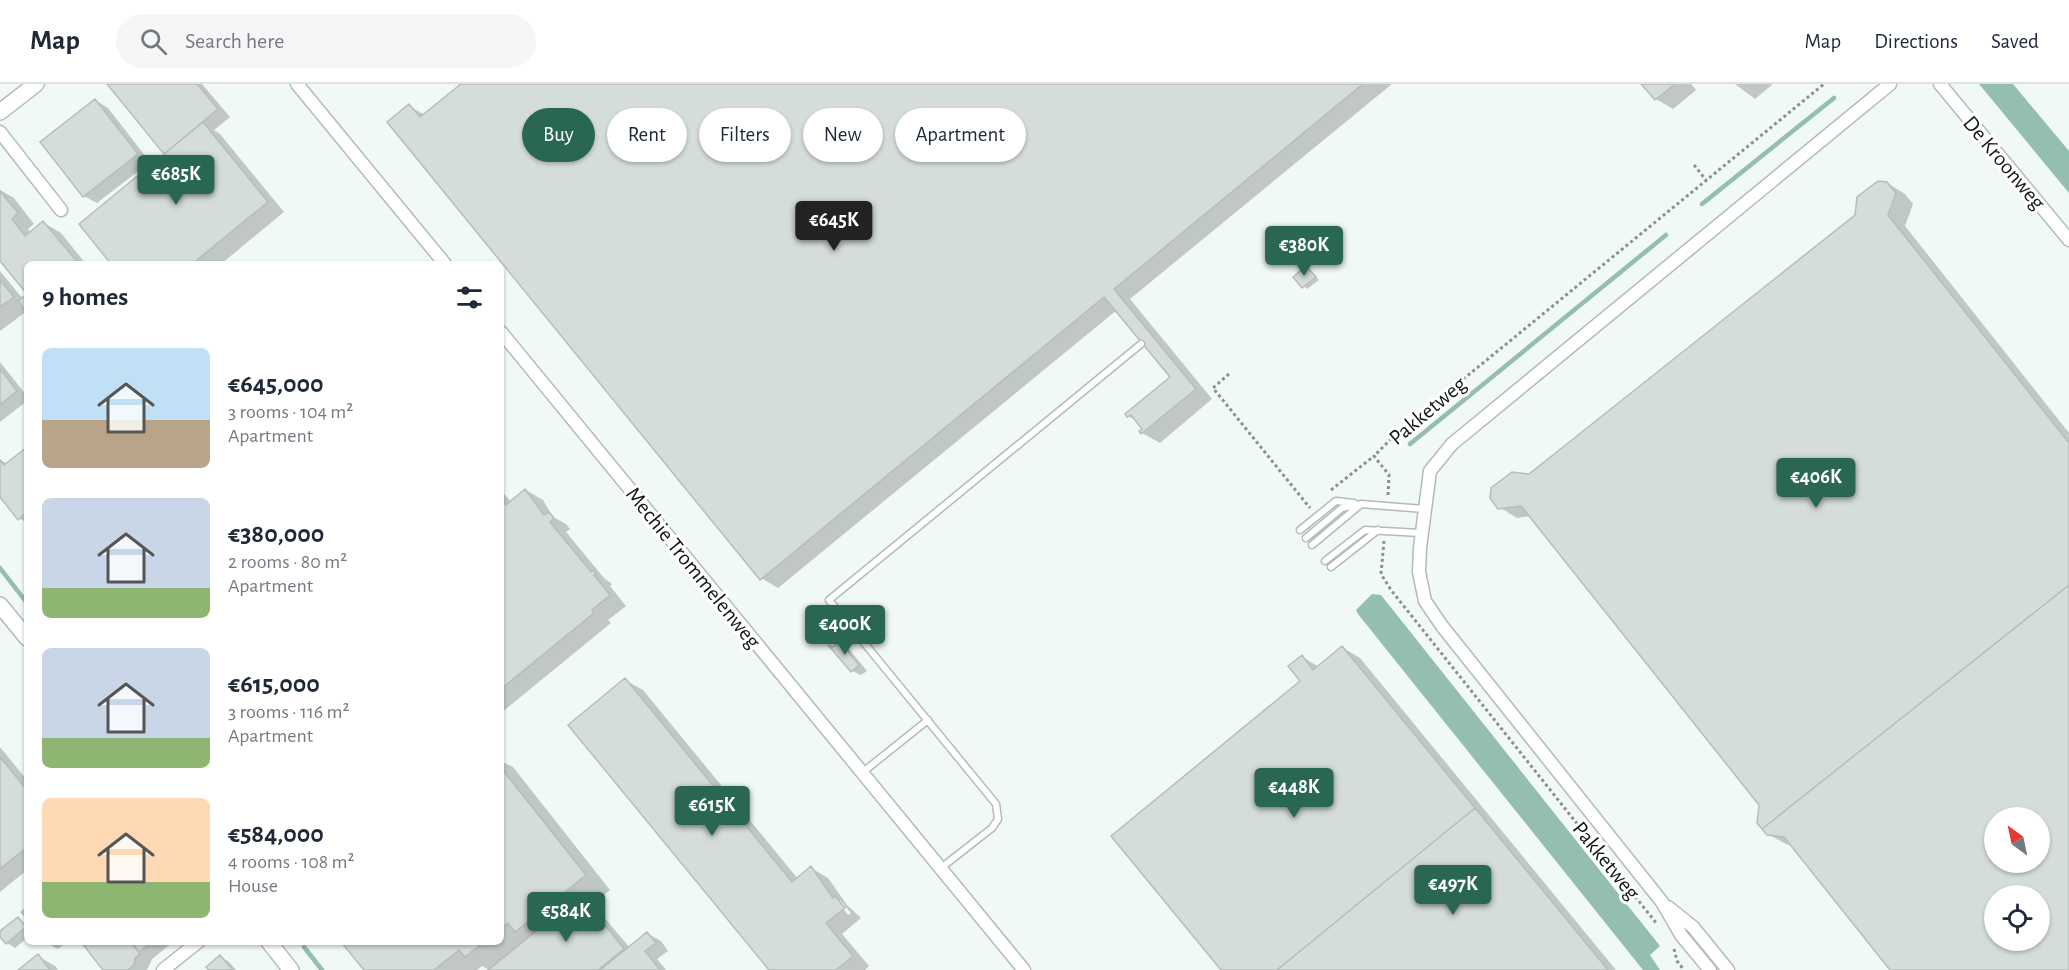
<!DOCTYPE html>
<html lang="en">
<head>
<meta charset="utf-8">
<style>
  body { margin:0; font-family:"Alegreya Sans",sans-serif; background:#f6f6f7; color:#1f2937; height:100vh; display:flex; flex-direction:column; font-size:22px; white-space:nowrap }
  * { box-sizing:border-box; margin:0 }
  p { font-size:20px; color:#747a83 }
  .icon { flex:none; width:33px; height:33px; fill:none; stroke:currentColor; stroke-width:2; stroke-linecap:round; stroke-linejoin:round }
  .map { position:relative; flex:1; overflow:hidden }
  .sheet { position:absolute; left:24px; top:177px; width:480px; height:684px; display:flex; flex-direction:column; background:#fff; border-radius:9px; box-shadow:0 2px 4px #0004 }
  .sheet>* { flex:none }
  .guide { position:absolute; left:522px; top:24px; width:570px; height:54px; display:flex; gap:12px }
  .needle { width:39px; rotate:327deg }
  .controls { position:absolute; left:1984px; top:723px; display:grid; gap:12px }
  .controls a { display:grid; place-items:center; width:66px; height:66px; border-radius:50%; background:#fff; box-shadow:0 2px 4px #0004; font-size:30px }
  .price { position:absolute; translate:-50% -51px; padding:0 14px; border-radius:6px; background:#296753; color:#fff; font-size:20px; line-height:39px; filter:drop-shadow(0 2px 3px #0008) }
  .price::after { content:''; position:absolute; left:50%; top:36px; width:18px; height:14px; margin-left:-9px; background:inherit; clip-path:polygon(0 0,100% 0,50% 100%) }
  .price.selected { background:#222; color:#fff }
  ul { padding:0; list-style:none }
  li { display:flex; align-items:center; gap:18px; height:150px; padding:0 18px }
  li span { display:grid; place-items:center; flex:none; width:168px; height:120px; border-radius:9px; color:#555 }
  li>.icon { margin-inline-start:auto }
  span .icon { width:72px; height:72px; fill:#fffc; stroke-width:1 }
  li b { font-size:26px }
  h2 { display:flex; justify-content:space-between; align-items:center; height:72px; padding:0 18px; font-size:26px }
  .pill { padding:0 21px; border-radius:27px; background:#fff; box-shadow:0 2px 4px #0004; font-size:21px; line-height:54px }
  .pill.selected { background:#296753; color:#fff }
  header { display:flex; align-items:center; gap:36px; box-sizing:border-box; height:84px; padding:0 30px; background:#fff; border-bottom:2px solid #e0e1e3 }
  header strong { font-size:28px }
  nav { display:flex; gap:33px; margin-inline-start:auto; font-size:21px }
  .search { width:420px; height:54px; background:#f6f6f7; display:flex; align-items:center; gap:15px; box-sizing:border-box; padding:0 21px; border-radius:33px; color:#747a83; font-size:22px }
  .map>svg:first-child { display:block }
  .water { fill:#94bead }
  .shadow { fill:#0003; fill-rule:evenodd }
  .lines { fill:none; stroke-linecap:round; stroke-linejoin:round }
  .stream { stroke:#94bead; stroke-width:4.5 }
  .building { fill:#d5ddda; stroke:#b6bebb; stroke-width:1.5; fill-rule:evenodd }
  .service-casing { stroke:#b3bbb8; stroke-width:9 }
  .minor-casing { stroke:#b3bbb8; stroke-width:15 }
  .tertiary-casing { stroke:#b3bbb8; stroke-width:18 }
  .path { stroke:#8a918e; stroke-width:3; stroke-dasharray:3 3; stroke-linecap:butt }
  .service { stroke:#fff; stroke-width:6 }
  .minor { stroke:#fff; stroke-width:12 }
  .tertiary { stroke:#fff; stroke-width:15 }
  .labels { text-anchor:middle; stroke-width:6; stroke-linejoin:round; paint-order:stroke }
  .street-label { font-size:22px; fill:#131615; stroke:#fff }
</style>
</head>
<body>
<header>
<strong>Map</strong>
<div class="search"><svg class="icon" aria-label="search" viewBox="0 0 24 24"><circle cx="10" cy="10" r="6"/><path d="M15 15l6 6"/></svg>Search here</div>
<nav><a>Map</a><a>Directions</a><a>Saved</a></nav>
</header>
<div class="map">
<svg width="2069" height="886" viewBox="0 0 2069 886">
  <rect width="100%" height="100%" fill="#f0f9f5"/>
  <path class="water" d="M 1979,0 L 2013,0 L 2069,67 L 2069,109 Z
    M 1372,510 L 1381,511 L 1660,862 L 1650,871 L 1660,886 L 1643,886 L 1358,530 L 1356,526 Z"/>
  <path class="shadow" d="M 109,0 L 202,0 L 230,33 L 214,46 L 220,50 L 284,128 L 221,180 L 113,180 L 166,70 Z
    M 463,0 L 1392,0 L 1130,215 L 1212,315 L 1160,359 L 1142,349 L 1144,345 L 1139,338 L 1128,332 L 1172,293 L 1117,226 L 778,504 L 761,494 L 409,22 L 425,31 Z
    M 1643,0 L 1691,0 L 1696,6 L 1673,25 L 1656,15 Z
    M 1735,0 L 1773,0 L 1755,15 Z
    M 95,16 L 108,24 L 150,78 L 97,119 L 84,112 Z
    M 1887,99 L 1905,110 L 1913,120 L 1905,142 L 2069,349 L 2069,886 L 1892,886 L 1792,761 L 1786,760 L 1768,750 L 1761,721 L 1531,432 L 1517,434 L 1499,423 L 1529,392 L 1857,132 ZM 1995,734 L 2040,734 L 2040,778 L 1995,778 ZM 1995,812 L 2040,812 L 2040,856 L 1995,856 Z
    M 0,106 L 14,114 L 34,140 L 28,145 L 31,149 L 44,139 L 61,149 L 86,180 L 27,180 L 27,208 L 0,174 Z
    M 1307,184 L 1319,196 L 1307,205 L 1295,193 Z
    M 0,187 L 23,215 L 27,212 L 27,227 L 0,247 Z
    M 0,278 L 27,312 L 27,317 L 0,338 Z
    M 27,365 L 27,439 L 19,434 L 0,410 L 0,376 L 8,380 Z
    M 501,406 L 511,418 L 526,406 L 543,416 L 553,433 L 566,440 L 570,445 L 566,448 L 604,494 L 612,500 L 610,502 L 626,522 L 608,536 L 611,539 L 501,629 Z
    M 840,559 L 848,564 L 867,587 L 861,591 L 852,587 Z
    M 1343,564 L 1360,574 L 1616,886 L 1223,886 L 1302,597 L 1302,573 L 1319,583 Z
    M 625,596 L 643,606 L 798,795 L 811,784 L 828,794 L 847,821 L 861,834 L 842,850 L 869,882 L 865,886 L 771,886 ZM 837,816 L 840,816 L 851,829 L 848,831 Z
    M 0,663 L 27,696 L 27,786 L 0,808 Z
    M 501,677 L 513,683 L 610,806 L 593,820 L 630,864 L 648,850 L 661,857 L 668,867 L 657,875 L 666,886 L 489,886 L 482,882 L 477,886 L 363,886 L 343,858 L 501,858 Z
    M 27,822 L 27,836 L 20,828 Z
    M 18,835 L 27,841 L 27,854 L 15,864 L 7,859 L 0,849 Z
    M 45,858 L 67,858 L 58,865 Z
    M 83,858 L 173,858 L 152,875 L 147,886 L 105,886 Z
    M 38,872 L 55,882 L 58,886 L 20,886 Z
    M 221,873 L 229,878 L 236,886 L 211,886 Z"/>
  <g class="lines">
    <path class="stream" d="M 1702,120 L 1834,14
      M 1410,360 L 1666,151
      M 0,484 L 27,519
      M 304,863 L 322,886"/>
  </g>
  <path class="building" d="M 107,0 L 197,0 L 218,25 L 164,70 Z
    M 461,0 L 1363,0 L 1114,205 L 1196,305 L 1141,350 L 1139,347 L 1142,345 L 1131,331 L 1127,333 L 1125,330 L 1170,293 L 1104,213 L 760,496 L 387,38 L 409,20 L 420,33 Z
    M 1641,0 L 1675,0 L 1655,16 Z
    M 95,15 L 138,70 L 83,113 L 40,58 Z
    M 203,38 L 268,118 L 192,180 L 111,180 L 79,140 Z
    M 1878,97 L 1887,98 L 1896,109 L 1888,131 L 2069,359 L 2069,501 L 1762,745 L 1757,739 L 1759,721 L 1521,422 L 1498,425 L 1490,414 L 1491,404 L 1512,388 L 1529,390 L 1855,131 L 1857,113 Z
    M 0,107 L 18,129 L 12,135 L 25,152 L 43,137 L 79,180 L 27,180 L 27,229 L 18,217 L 27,210 L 0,177 Z
    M 1306,182 L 1316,193 L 1302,204 L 1293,193 Z
    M 0,196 L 14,213 L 0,223 Z
    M 0,285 L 17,307 L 0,321 Z
    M 27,363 L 27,428 L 18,436 L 0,413 L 0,376 L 4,381 Z
    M 525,405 L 544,431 L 549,428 L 554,434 L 550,438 L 591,488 L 593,486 L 596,490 L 594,491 L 610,511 L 592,526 L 594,529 L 501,605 L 501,415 L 506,421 Z
    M 2069,501 L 2069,886 L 1890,886 L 1784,753 L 1767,751 L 1762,745 ZM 1995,734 L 2040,734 L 2040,778 L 1995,778 ZM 1995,812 L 2040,812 L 2040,856 L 1995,856 Z
    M 837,554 L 859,581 L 851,588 L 828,561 L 832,563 L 839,558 Z
    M 1342,562 L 1475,724 L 1277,886 L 1221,886 L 1111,752 L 1300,597 L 1288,582 L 1302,571 L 1313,586 Z
    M 625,594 L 792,798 L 811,782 L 833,814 L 835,812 L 845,824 L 826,839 L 853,872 L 836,886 L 769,886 L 568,641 Z
    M 0,673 L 27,706 L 27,763 L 0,785 Z
    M 501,684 L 586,791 L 515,848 L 508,839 L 501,844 Z
    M 1475,724 L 1608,886 L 1277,886 Z
    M 581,811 L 624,865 L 598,886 L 488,886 Z
    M 18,833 L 26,843 L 6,860 L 0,853 L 0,847 Z
    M 647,848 L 656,859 L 645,867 L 660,886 L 600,886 Z
    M 81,858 L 131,858 L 140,870 L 135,874 L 134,881 L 128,886 L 103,886 Z
    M 131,858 L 152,858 L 139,868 Z
    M 341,858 L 484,858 L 465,873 L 459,866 L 434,886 L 364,886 Z
    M 38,870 L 50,886 L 18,886 Z
    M 220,871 L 233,886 L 209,886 L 206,883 Z"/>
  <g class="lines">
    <g class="service-casing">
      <path id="service" d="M 1300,446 L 1336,417 L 1354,419
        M 1306,454 L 1342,424 L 1361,420 L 1424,425
        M 1312,461 L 1360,421
        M 1325,477 L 1365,446 L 1421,449
        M 1331,483 L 1378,446
        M 863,688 L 928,636
        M 941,784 L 992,744 L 998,735 L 996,720 L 829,516 L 1141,260"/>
    </g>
    <g class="minor-casing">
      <path id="minor" d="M 297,0 L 445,180
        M 1940,0 L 2069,156
        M 0,48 L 61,126
        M 501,248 L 1024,886
        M 1668,823 L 1693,843 L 1728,886
        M 163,886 L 198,858
        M 1710,886 L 1681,851 L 1662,818 L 1442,542 L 1425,517 L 1419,488 L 1420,464 L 1430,387 L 1452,360 L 1890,0"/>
    </g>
    <g class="tertiary-casing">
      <path id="tertiary" d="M 0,28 L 36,0
        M 0,521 L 27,554
        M 269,858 L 291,886"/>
    </g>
    <path class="path" d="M 1694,81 L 1706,96
      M 1229,290 L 1213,304 L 1310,424
      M 1331,406 L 1374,372
      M 1388,411 L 1389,391 L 1374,372 L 1395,351 L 1824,0
      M 1384,457 L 1381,490 L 1391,506 L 1657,840
      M 1674,865 L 1677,877 L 1684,886"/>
    <use href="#service" class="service"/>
    <use href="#minor" class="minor"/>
    <use href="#tertiary" class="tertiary"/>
  </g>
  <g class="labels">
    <g class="street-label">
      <text transform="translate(2005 78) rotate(50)" y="8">De Kroonweg</text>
      <text transform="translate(1427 326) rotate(-40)" y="8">Pakketweg</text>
      <text transform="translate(694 483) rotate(51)" y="8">Mechie Trommelenweg</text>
      <text transform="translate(1607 776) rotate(51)" y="8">Pakketweg</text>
    </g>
  </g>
</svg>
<div class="controls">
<a><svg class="needle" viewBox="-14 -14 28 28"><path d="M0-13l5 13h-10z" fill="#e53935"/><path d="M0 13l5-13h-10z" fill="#747a83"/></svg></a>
<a><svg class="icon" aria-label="locate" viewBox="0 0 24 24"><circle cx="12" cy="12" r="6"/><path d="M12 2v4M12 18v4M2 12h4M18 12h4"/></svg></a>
</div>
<b class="price" style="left:176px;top:122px">€685K</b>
<b class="price selected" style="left:834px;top:168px">€645K</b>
<b class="price" style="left:1304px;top:193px">€380K</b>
<b class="price" style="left:1816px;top:425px">€406K</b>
<b class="price" style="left:845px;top:572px">€400K</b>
<b class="price" style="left:1294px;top:735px">€448K</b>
<b class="price" style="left:712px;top:753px">€615K</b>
<b class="price" style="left:1453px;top:832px">€497K</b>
<b class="price" style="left:566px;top:859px">€584K</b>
<div class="guide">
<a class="pill selected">Buy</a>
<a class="pill">Rent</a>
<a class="pill">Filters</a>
<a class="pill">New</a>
<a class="pill">Apartment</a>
</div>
<section class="sheet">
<h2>9 homes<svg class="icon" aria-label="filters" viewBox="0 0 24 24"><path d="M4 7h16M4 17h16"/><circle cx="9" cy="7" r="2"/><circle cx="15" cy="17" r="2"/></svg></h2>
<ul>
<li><span style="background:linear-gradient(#bfe0f5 60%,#b9a48a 0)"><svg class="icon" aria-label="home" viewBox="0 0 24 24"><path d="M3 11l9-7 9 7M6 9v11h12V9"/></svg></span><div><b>€645,000</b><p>3 rooms · 104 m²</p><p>Apartment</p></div></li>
<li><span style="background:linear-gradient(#c9d6e8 75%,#8fb573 0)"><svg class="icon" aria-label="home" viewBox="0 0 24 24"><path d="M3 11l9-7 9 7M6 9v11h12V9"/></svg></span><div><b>€380,000</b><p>2 rooms · 80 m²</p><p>Apartment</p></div></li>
<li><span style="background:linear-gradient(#c9d6e8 75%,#8fb573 0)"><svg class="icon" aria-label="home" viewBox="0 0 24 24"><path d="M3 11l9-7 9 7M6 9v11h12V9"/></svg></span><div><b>€615,000</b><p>3 rooms · 116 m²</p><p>Apartment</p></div></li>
<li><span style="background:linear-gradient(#ffd9b3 70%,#8fb573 0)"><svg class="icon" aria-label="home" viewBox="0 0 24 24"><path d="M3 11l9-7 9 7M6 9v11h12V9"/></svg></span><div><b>€584,000</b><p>4 rooms · 108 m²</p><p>House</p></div></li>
</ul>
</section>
</div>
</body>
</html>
